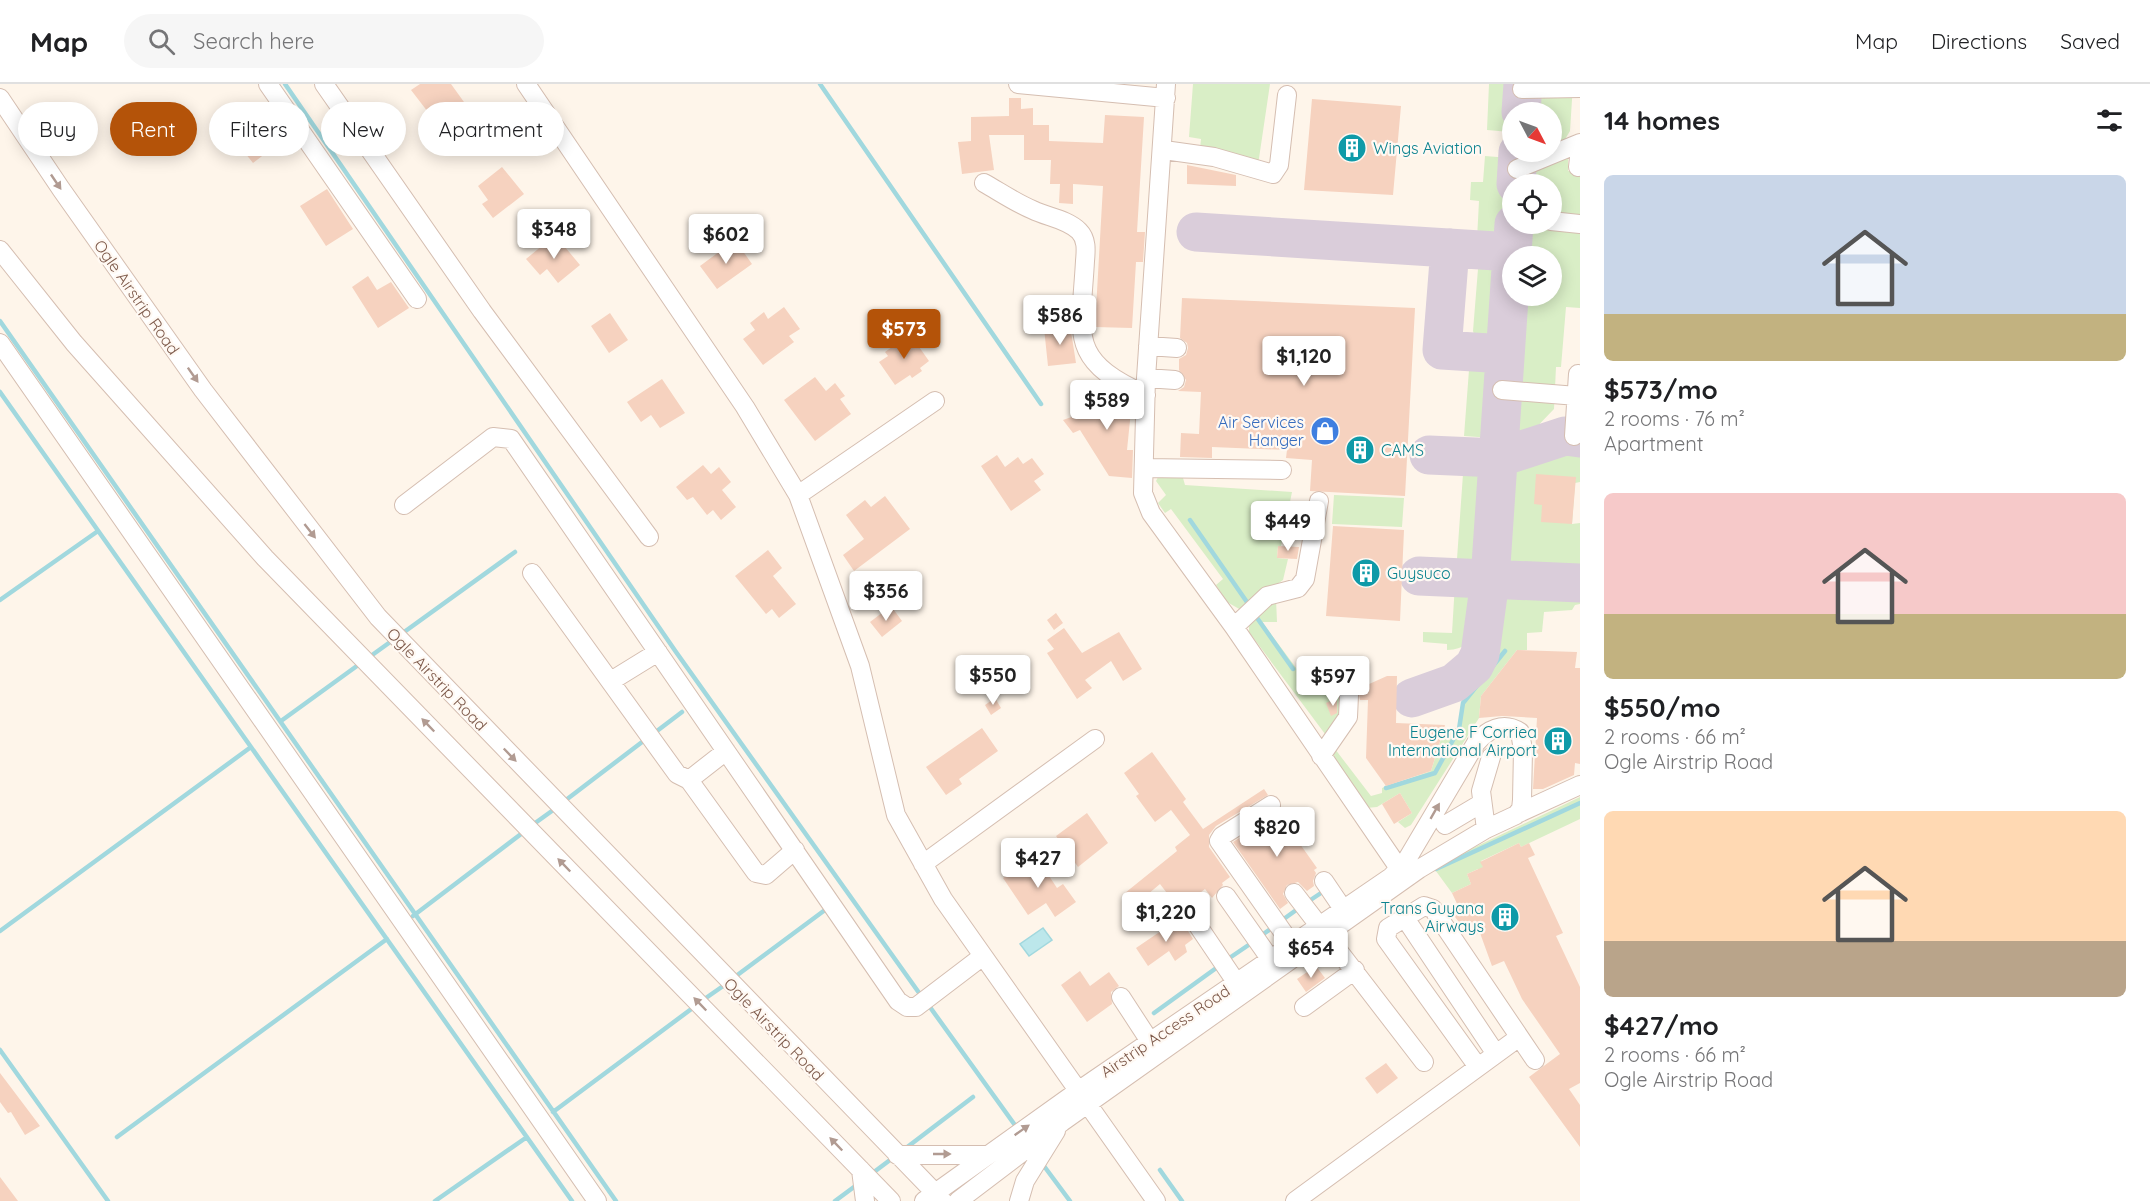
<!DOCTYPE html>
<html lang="en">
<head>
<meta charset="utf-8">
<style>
  body { margin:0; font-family:Quicksand,sans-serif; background:#f6f6f6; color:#202124; height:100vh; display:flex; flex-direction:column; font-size:22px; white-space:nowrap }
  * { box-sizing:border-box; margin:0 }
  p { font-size:20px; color:#757577 }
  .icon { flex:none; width:33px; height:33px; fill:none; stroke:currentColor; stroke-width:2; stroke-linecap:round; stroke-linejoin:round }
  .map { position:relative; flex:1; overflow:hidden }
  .panel { display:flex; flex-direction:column; background:#fff; width:570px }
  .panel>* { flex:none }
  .banner { position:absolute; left:18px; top:18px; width:570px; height:54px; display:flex; gap:12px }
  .needle { width:39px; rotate:131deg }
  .fabs { position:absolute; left:1502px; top:18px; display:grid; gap:12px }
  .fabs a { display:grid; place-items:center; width:60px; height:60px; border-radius:50%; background:#fff; box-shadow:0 3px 15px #0003; font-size:30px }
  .price { position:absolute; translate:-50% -51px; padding:0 14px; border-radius:6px; background:#fff; color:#222; font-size:20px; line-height:39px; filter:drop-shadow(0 2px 3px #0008) }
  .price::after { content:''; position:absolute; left:50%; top:36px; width:18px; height:14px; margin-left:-9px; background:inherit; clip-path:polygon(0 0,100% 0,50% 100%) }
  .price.on { background:#b45309; color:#fff }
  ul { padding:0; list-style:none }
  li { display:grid; align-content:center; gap:12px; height:318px; padding:0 24px }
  li span { display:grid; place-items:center; height:186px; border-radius:9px; color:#555 }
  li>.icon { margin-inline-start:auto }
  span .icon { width:108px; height:108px; fill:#fffc; stroke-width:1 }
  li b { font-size:26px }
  h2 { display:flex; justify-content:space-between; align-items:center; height:72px; padding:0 24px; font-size:26px }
  .tag { padding:0 21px; border-radius:27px; background:#fff; box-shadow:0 3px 15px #0003; font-size:21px; line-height:54px }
  .tag.on { background:#b45309; color:#fff }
  header { display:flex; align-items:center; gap:36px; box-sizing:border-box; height:84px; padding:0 30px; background:#fff; border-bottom:2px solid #e0e0e0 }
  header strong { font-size:28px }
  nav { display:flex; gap:33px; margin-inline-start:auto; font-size:21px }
  .search { width:420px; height:54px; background:#f6f6f6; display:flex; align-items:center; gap:15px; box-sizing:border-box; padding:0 21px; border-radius:33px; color:#757577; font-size:22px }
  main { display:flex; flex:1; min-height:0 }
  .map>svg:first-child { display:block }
  .green { fill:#d9eec6 }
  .water { fill:#bce7eb; stroke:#a1d8de; stroke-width:1.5 }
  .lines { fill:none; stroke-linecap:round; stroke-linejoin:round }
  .stream { stroke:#a1d8de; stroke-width:4.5 }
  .taxiway { stroke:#dacdda; stroke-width:39 }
  .building { fill:#f6d2bf }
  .minor-casing { stroke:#d5beb1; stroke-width:20 }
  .minor { stroke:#fff; stroke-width:18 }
  .oneway { fill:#b19b92 }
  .labels { text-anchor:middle; stroke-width:4.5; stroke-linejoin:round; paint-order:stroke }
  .culture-label { font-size:16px; fill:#0d838f; stroke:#fff9f3; text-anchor:start }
  .street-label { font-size:16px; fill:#7d594a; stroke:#fff9f3 }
  .shop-label { font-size:16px; fill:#366cbe; stroke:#fff9f3; text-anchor:end }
</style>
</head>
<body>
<header>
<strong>Map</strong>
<div class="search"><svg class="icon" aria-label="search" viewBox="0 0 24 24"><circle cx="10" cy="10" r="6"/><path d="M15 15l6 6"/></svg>Search here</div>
<nav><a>Map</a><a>Directions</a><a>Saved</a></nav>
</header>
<main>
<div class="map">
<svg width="1580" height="1117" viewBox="0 0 1580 1117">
  <rect width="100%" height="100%" fill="#fef5ea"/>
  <path class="green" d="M 1193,0 L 1270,0 L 1258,81 L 1200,65 L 1201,55 L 1189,53 Z
    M 1489,0 L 1513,0 L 1510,48 L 1487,46 Z
    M 1533,0 L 1573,0 L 1570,47 L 1564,57 L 1551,64 L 1551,28 L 1531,28 Z
    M 1485,72 L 1510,74 L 1504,156 L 1477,155 L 1479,117 L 1470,116 L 1471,98 L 1483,98 Z
    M 1568,72 L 1568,87 L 1580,88 L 1580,224 L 1566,223 L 1561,283 L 1556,283 L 1554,325 L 1527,353 L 1514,355 L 1510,350 L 1518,212 L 1551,212 L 1551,172 L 1521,172 L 1523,140 L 1551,140 L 1551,100 L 1525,100 L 1528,89 Z
    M 1493,176 L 1501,182 L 1503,188 L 1498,247 L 1493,255 L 1484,258 L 1475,253 L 1473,247 L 1478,185 L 1483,177 Z
    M 1478,276 L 1493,279 L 1497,289 L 1492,354 L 1464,352 L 1469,286 L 1470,282 Z
    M 1566,363 L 1580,366 L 1580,398 L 1575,399 L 1572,440 L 1580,439 L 1580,487 L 1513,484 L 1503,476 L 1501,469 L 1510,378 L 1520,371 L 1543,370 Z
    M 1469,381 L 1486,383 L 1491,389 L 1483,478 L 1457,475 L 1463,390 Z
    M 1159,391 L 1183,394 L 1185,401 L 1292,408 L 1281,462 L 1278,462 L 1277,474 L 1288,475 L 1283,496 L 1241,526 L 1227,518 L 1216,501 L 1223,495 L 1171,425 L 1165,429 L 1158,419 L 1166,411 L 1156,397 Z
    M 1334,411 L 1404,414 L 1402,443 L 1332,440 Z
    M 1455,499 L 1483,500 C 1481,528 1484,565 1447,566 L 1447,560 L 1423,558 L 1423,548 L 1452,549 Z
    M 1511,501 L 1580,505 L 1580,520 L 1575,521 L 1572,526 L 1544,528 L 1542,548 L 1527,549 L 1527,566 L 1517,566 L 1481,612 L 1479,634 L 1411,741 L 1405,744 L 1398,738 L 1412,729 L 1400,709 L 1377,723 L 1366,724 L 1333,674 L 1335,665 L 1371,712 L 1382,709 L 1382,704 L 1431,687 L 1444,645 L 1458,644 L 1462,616 L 1451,613 L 1452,607 C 1497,588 1496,547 1503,507 Z
    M 1276,515 L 1277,538 L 1262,538 L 1311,604 L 1335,605 L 1343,621 L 1342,635 L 1325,650 L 1249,548 L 1249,539 Z
    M 1580,713 L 1580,735 L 1521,763 L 1519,759 L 1481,777 L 1486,791 L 1483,792 L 1478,785 L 1467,790 L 1471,800 L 1452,809 L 1433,783 Z"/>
  <path class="water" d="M 1161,818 L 1170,830 L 1147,846 L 1139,834 Z
    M 1043,844 L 1052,856 L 1029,872 L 1020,860 Z"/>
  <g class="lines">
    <path class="stream" d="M 285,0 L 676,568 L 922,913
      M 820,0 L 1041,320
      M 0,237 C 206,530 409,825 616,1117
      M 0,308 L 572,1117
      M 1190,436 L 1249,521
      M 0,516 L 98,447
      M 1255,531 L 1293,585
      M 400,551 L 515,468
      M 368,574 L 393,556
      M 281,637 L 361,579
      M 653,650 L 682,628
      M 1386,704 L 1435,689 L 1459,645 L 1463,619 L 1505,567
      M 562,719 L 646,655
      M 531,742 L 556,724
      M 1436,785 L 1580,719
      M 1306,819 L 1321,809
      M 413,832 L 525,747
      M 1281,837 L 1299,824
      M 0,847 L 251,663
      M 1259,853 L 1275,842
      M 1225,877 L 1253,858
      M 732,895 L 829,823
      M 703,916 L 726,900
      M 927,919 L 1017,1044
      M 1154,929 L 1219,882
      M 0,966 L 108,1117
      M 553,1028 L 694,923
      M 117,1053 L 387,855
      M 906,1064 L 973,1013
      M 1041,1078 L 1070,1117
      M 1160,1086 L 1182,1117
      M 870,1091 L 894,1073
      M 435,1117 L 527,1053
      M 835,1117 L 858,1100"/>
    <path class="taxiway" d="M 1521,28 L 1523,0
      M 1516,100 L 1518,68
      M 1196,148 L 1512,168
      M 1450,164 L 1442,266 L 1505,270
      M 1429,371 L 1498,374 L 1565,352 L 1580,354
      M 1419,492 L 1580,499
      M 1412,614 L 1454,599 L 1474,582 L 1480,570 L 1490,496 L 1514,140"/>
  </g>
  <path class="building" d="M 420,0 L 451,0 L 464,18 L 448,30 L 453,36 L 435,50 L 425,36 L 431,32 L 411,6 Z
    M 1009,14 L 1021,14 L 1021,25 L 1033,24 L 1033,41 L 1049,41 L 1049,57 L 1103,59 L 1105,31 L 1144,33 L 1137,148 L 1145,148 L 1143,178 L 1136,178 L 1132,244 L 1095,243 L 1103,102 L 1073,100 L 1073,120 L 1059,119 L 1060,100 L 1050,100 L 1051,76 L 1024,76 L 1024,51 L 989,51 L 994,86 L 962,90 L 958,58 L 971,57 L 971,33 L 1009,32 Z
    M 1312,15 L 1401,22 L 1393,111 L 1304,106 Z
    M 246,29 L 262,50 L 268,46 L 279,59 L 253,79 L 226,45 Z
    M 1187,81 L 1236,91 L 1236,102 L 1187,100 Z
    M 502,83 L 524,110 L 493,134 L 482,120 L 488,116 L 478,102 Z
    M 327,105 L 353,145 L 326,162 L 300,122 Z
    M 555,151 L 580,181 L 558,199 L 547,185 L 540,191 L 526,175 Z
    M 735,156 L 752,180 L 717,205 L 700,182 Z
    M 368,192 L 377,206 L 391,198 L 409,224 L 378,244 L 352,203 Z
    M 1182,214 L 1415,224 L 1405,412 L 1310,407 L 1312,376 L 1286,374 L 1287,366 L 1212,363 L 1212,374 L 1180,373 L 1181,349 L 1199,350 L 1201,308 L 1178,307 L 1184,303 L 1186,296 L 1179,286 L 1179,275 L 1186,271 L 1188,264 L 1187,259 L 1180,254 Z
    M 784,223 L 800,245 L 789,252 L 794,258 L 763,281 L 743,255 L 755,246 L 750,239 L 764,228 L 768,235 Z
    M 610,229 L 628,256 L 609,269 L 591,242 Z
    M 1070,241 L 1076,279 L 1048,282 L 1044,244 Z
    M 910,250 L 929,277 L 920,284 L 922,287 L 912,294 L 910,291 L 895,301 L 879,278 L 888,272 L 885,268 Z
    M 815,293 L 826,307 L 835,299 L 845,312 L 840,315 L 851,330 L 815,357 L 784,316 Z
    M 662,295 L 685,329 L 660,344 L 651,331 L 641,338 L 627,318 Z
    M 1092,303 L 1109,304 L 1113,307 L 1112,315 L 1132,317 L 1127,366 L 1133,366 L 1132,394 L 1109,392 L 1080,346 L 1073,349 L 1063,336 L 1080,330 L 1090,329 Z
    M 997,371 L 1005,383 L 1018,373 L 1023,380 L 1032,374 L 1044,390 L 1034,397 L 1041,406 L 1011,427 L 981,382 Z
    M 703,381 L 711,390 L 719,383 L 731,398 L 722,406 L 736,423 L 721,436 L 713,426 L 707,431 L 693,413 L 687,416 L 676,403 Z
    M 1536,390 L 1576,393 L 1572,440 L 1541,438 L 1542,421 L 1534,420 Z
    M 885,412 L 910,445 L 854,487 L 843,471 L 864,455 L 846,431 L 865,416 L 871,423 Z
    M 1333,442 L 1404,446 L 1400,537 L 1326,532 Z
    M 1278,462 L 1299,463 L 1297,475 L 1277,474 Z
    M 768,466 L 782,484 L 773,492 L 796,520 L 779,534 L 772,525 L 766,530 L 735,492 Z
    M 891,522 L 902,537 L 882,553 L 870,538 Z
    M 1056,529 L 1063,539 L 1054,546 L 1047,536 Z
    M 1064,544 L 1082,569 L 1119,548 L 1142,585 L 1123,597 L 1111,577 L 1085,596 L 1092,604 L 1077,615 L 1047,569 L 1054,565 L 1047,556 Z
    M 1517,566 L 1577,568 L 1575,584 L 1580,584 L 1580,680 L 1575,679 L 1574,691 L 1543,705 L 1533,705 L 1537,634 L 1502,632 L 1479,634 L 1481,612 Z
    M 1387,592 L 1397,592 L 1396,639 L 1445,641 L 1431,687 L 1386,702 L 1366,674 L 1368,616 L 1360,616 L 1358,605 Z
    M 995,614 L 1001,624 L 991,631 L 985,621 Z
    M 1337,614 L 1337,629 L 1331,632 L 1326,619 Z
    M 982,644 L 998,667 L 959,695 L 962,700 L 946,711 L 926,683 Z
    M 1152,668 L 1186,715 L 1183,718 L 1203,745 L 1264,705 L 1268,711 L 1216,742 L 1209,751 L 1209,763 L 1230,793 L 1222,799 L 1223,801 L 1212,814 L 1205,805 L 1192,815 L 1180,814 L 1176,821 L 1160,800 L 1135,821 L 1125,809 L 1177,767 L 1175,763 L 1190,751 L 1171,726 L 1155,738 L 1136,712 L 1139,710 L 1124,689 Z
    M 1400,709 L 1412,729 L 1394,740 L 1382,720 Z
    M 1087,729 L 1108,759 L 1078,783 L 1056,752 Z
    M 1278,729 L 1317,784 L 1314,786 L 1316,789 L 1313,797 L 1314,802 L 1307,807 L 1298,798 L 1287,801 L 1283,810 L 1288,819 L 1280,825 L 1233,758 Z
    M 1519,759 L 1521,763 L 1529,759 L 1535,771 L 1528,774 L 1563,849 L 1556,852 L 1580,903 L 1580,999 L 1569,1005 L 1580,1021 L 1580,1063 L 1529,993 L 1560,970 L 1522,915 L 1504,877 L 1492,882 L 1480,849 L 1475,851 L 1468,837 L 1462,842 L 1452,829 L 1459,824 L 1452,809 L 1471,800 L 1467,790 L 1483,783 L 1480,778 Z
    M 1036,772 L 1057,804 L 1063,800 L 1076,818 L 1055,833 L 1046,819 L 1028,831 L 1003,794 Z
    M 1180,834 L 1193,855 L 1185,861 L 1187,868 L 1175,877 L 1169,867 L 1148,882 L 1136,864 Z
    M 1316,882 L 1325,894 L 1306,908 L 1297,895 Z
    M 1080,887 L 1090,902 L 1109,888 L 1119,902 L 1111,908 L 1112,920 L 1087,938 L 1061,901 Z
    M 1386,979 L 1398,994 L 1377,1010 L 1365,994 Z
    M 0,989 L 40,1042 L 25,1051 L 11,1028 L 8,1029 L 0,1018 Z
    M 0,1093 L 18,1117 L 0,1117 Z"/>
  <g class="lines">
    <g class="minor-casing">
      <path id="minor" d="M 268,0 L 417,215
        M 324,0 L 482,227 L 649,453
        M 526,0 L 745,323 L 798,411 L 860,582 L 896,731 L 943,815 L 1156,1117
        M 1018,0 L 1166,14
        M 1166,0 L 1146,294 L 1143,409 L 1151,429 L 1234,543 L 1405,793
        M 1522,5 L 1580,4
        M 0,14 L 61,105 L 203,306 L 378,533 L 942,1116
        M 1164,66 L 1214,73 L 1273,90 L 1279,81 L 1287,11
        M 1578,83 L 1580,65
        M 1517,85 L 1580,59
        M 984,99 C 1000,108 1016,119 1033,126 C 1047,133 1067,135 1079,147 C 1087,155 1086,166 1085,177 C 1081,251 1067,276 1146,311
        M 1551,137 L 1580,140
        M 0,166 L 74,259 L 265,474 L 891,1117
        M 0,259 L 597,1117
        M 1148,262 L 1177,264
        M 1146,294 L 1175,296
        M 1502,306 L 1577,312
        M 1574,352 L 1578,290
        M 1144,384 L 1282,386
        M 798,411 L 935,317
        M 404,421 L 493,353 L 511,355 L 898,917 L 907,923 L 916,923 L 983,872
        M 532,489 L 677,690 L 689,696 L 756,789 L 766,791 L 795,766
        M 1234,543 L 1267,512 L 1298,504 L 1305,495 L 1319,417
        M 611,597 L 658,568
        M 1321,672 L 1348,633 L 1349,611
        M 689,696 L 726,667
        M 1271,721 L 1222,752 L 1219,757 L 1292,861
        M 1519,729 L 1580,701
        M 1445,741 L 1482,719
        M 1486,745 L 1481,707 L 1491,673
        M 923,780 L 1095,655
        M 1324,797 L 1343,825
        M 1294,809 L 1424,978
        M 1226,812 L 1271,876
        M 1186,824 L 1236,898
        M 1405,834 L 1496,970
        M 1121,913 L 1151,959
        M 1304,923 L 1355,886
        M 1478,983 L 1386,855 L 1388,844 L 1424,822 L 1433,825 L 1535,976
        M 897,1071 L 987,1071
        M 861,1086 L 865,1117
        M 924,1117 L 1078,1007 L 1391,793 L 1406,777 L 1476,659 C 1487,646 1503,637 1520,648 L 1523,666 L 1522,716 L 1521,725 L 1516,731 L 1486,745 L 1419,785 L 1062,1038 L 958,1117
        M 1019,1117 L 1025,1097 L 1056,1047
        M 1295,1117 L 1518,954"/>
    </g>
    <use href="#minor" class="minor"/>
  </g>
  <defs><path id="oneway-solid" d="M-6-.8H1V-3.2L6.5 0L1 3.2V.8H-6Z" transform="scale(1.5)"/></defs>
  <g class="oneway">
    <use href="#oneway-solid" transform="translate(56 98) rotate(56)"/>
    <use href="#oneway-solid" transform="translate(193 291) rotate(55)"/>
    <use href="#oneway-solid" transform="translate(310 447) rotate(52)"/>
    <use href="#oneway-solid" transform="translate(428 641) rotate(-134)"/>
    <use href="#oneway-solid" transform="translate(510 671) rotate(46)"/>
    <use href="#oneway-solid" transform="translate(1435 727) rotate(-60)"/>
    <use href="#oneway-solid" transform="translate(564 781) rotate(-134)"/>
    <use href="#oneway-solid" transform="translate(700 920) rotate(-134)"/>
    <use href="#oneway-solid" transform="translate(1022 1046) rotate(-35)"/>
    <use href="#oneway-solid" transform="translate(836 1060) rotate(-134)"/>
    <use href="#oneway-solid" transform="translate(942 1070)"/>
  </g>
  <defs>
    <g id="building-disc" transform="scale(1.5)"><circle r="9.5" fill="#0f9aa8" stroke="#fff9f3"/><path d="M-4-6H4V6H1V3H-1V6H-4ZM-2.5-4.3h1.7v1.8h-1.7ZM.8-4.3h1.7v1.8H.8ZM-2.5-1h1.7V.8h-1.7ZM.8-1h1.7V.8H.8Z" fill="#fff"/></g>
    <g id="shop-disc" transform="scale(1.5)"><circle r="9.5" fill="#3f7fe0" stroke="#fff9f3"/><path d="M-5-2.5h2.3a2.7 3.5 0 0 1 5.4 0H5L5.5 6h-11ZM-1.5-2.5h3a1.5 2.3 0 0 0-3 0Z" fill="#fff"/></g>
  </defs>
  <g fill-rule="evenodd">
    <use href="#building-disc" x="1352" y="64"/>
    <use href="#shop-disc" x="1325" y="347"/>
    <use href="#building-disc" x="1360" y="366"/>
    <use href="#building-disc" x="1366" y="489"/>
    <use href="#building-disc" x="1558" y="657"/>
    <use href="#building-disc" x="1505" y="833"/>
  </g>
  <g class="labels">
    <g class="culture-label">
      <text x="1373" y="70">Wings Aviation</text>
      <text x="1381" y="372">CAMS</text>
      <text x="1387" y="495">Guysuco</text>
      <text x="1537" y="654" text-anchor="end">Eugene F Corriea<tspan x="1537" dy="18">International Airport</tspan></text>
      <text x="1484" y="830" text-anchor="end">Trans Guyana<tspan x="1484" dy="18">Airways</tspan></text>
    </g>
    <g class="street-label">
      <text transform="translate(137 213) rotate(55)" y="6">Ogle Airstrip Road</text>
      <text transform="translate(437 595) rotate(46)" y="6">Ogle Airstrip Road</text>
      <text transform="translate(774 945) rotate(46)" y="6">Ogle Airstrip Road</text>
      <text transform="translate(1165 947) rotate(-34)" y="6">Airstrip Access Road</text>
    </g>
    <g class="shop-label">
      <text x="1304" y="344">Air Services<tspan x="1304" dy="18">Hanger</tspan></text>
    </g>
  </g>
</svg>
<div class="fabs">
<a><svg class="needle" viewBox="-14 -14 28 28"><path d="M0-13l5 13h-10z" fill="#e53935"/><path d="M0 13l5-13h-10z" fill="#757577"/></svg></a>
<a><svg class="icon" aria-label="locate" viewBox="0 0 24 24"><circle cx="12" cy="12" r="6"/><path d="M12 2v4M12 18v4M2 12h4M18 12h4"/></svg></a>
<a><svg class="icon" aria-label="layers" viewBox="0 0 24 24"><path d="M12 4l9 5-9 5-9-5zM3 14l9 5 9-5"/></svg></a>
</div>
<b class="price" style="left:554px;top:176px">$348</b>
<b class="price" style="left:726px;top:181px">$602</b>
<b class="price" style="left:1060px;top:262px">$586</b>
<b class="price on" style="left:904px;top:276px">$573</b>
<b class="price" style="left:1304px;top:303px">$1,120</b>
<b class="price" style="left:1107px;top:347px">$589</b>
<b class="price" style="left:1288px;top:468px">$449</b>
<b class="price" style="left:886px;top:538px">$356</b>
<b class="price" style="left:993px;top:622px">$550</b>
<b class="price" style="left:1333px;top:623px">$597</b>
<b class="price" style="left:1277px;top:774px">$820</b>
<b class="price" style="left:1038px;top:805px">$427</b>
<b class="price" style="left:1166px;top:859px">$1,220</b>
<b class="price" style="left:1311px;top:895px">$654</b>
<div class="banner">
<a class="tag">Buy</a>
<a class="tag on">Rent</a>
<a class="tag">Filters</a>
<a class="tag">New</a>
<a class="tag">Apartment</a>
</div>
</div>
<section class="panel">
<h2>14 homes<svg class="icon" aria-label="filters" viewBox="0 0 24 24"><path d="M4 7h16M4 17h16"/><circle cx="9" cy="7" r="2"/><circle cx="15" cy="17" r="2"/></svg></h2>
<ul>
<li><span style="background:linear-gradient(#c9d6e8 75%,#c2b280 0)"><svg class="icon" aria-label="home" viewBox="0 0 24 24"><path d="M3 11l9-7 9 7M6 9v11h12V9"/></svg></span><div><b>$573/mo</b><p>2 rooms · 76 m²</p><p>Apartment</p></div></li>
<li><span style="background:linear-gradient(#f6c9c9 65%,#c2b280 0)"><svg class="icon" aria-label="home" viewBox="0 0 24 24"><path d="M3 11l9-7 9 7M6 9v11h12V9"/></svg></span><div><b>$550/mo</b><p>2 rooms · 66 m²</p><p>Ogle Airstrip Road</p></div></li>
<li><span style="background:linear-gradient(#ffd9b3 70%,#b9a48a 0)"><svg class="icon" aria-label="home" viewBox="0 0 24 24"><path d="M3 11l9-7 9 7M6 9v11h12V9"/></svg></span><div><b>$427/mo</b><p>2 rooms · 66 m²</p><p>Ogle Airstrip Road</p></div></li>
</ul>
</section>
</main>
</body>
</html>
